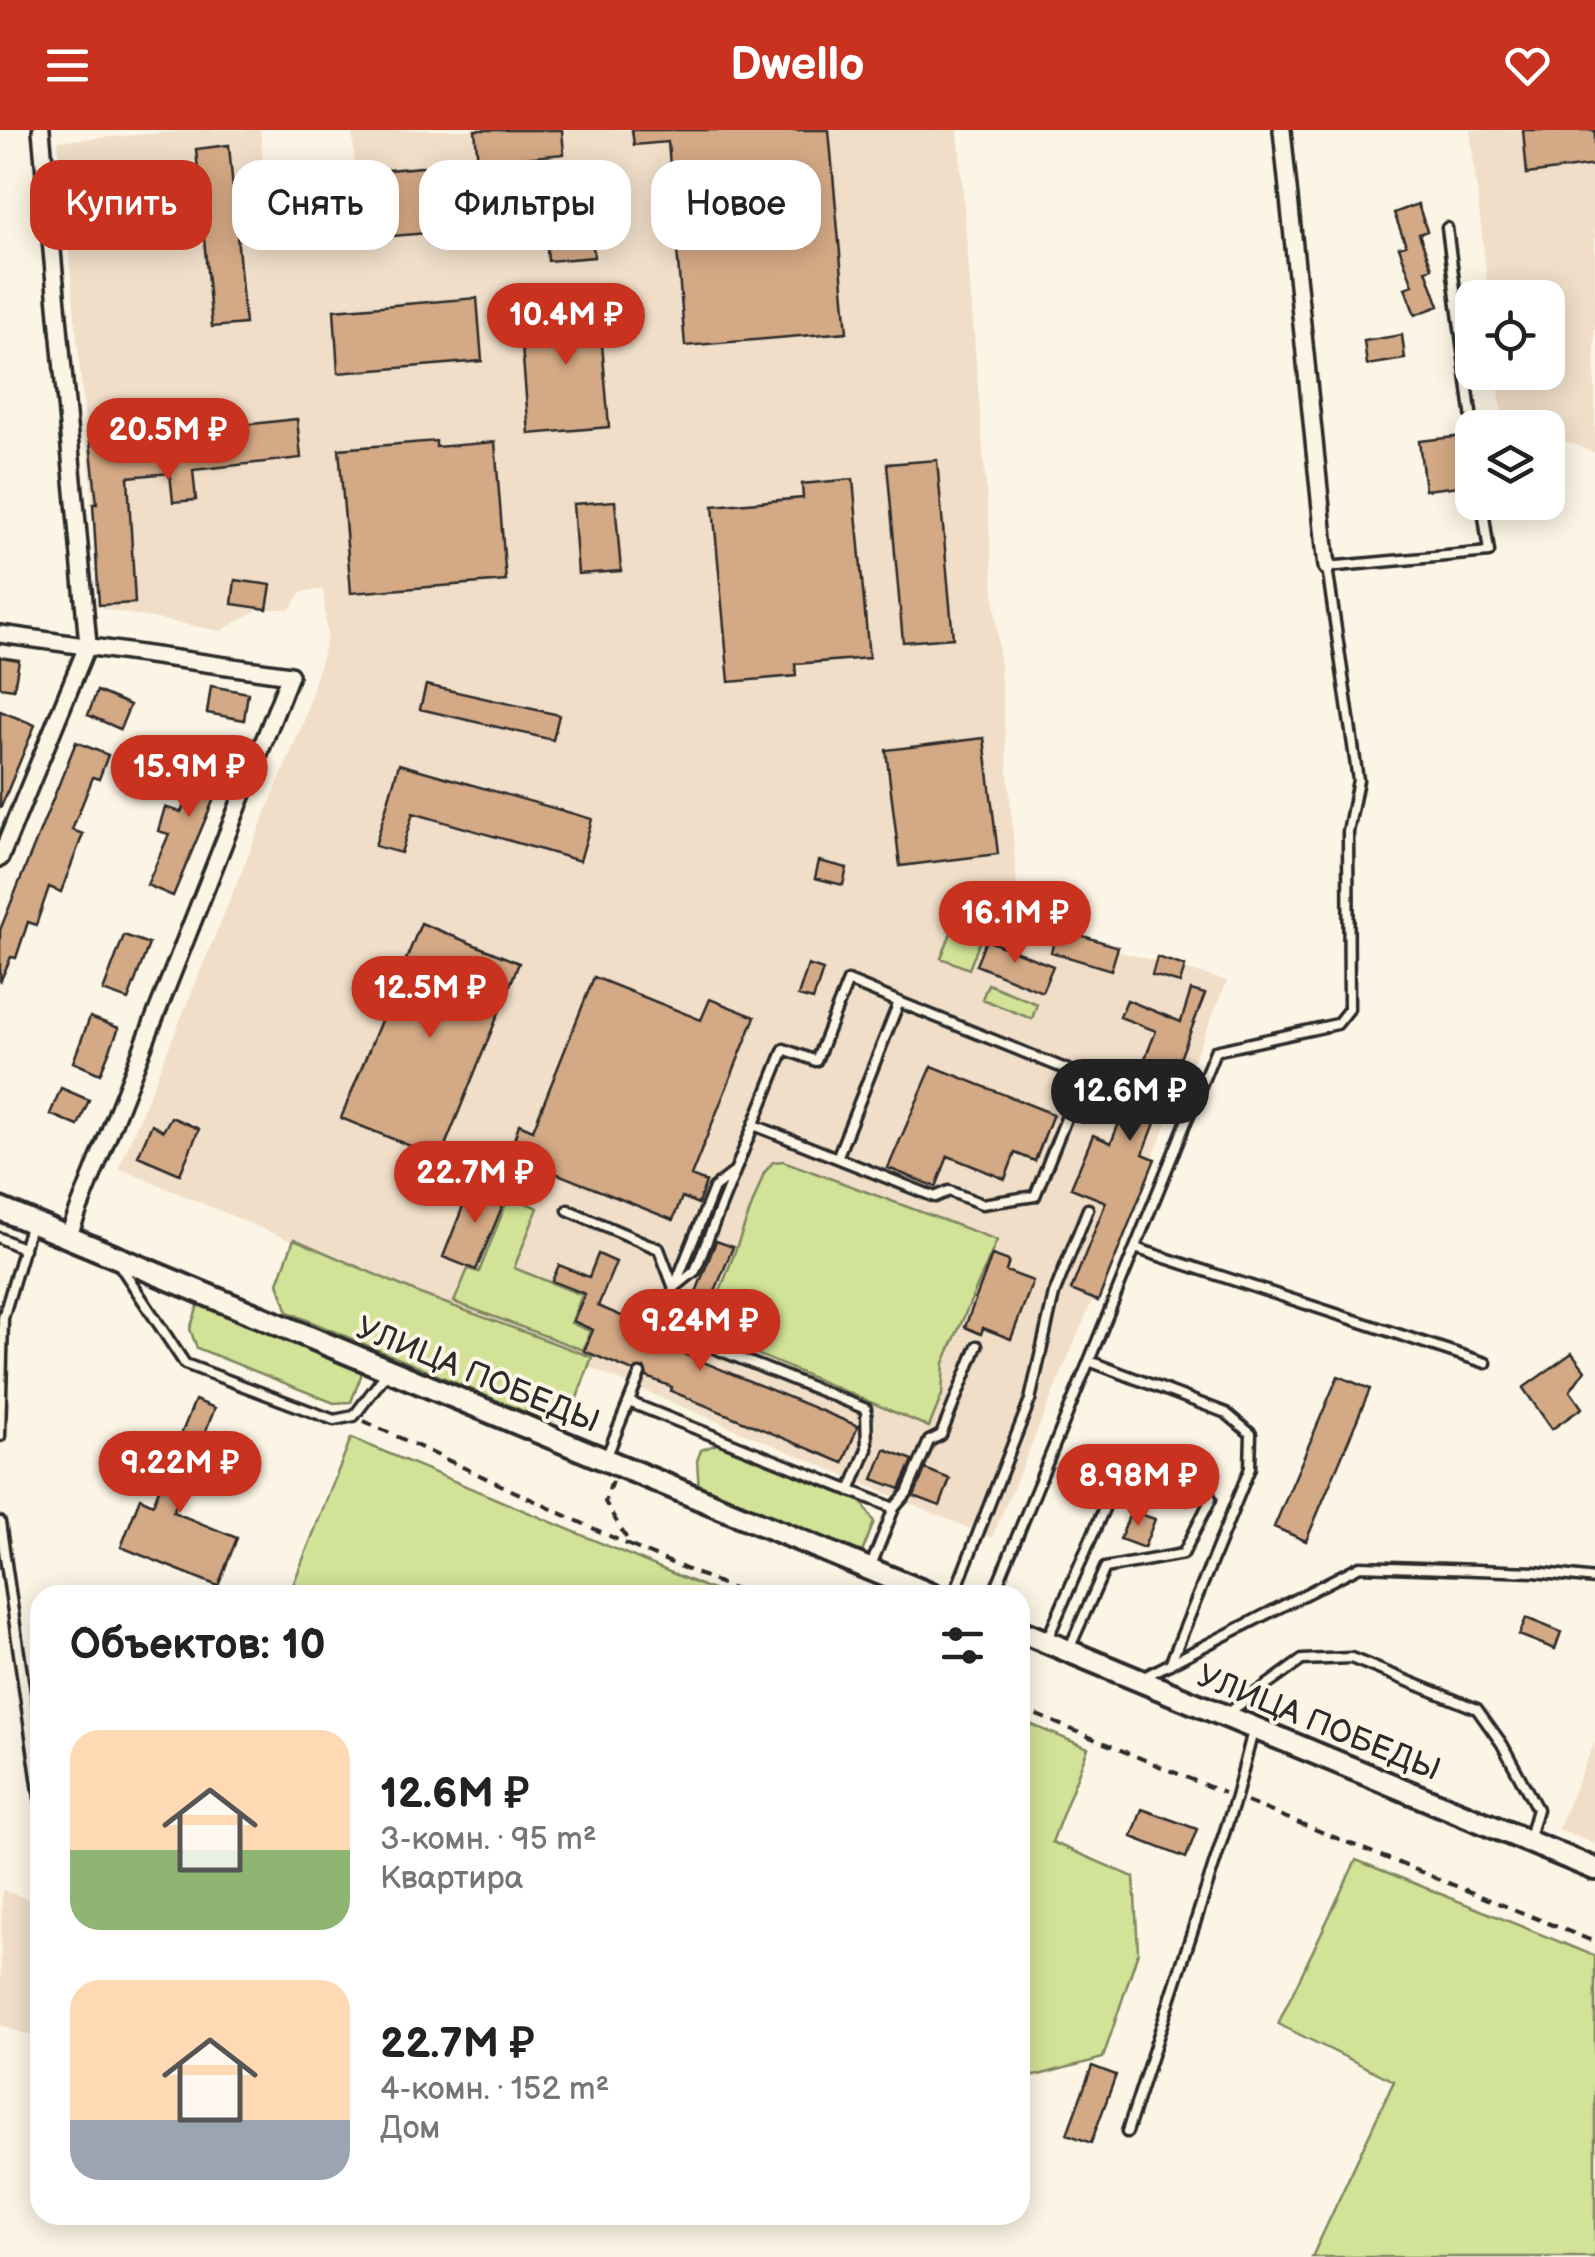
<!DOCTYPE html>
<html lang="ru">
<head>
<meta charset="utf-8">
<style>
  body { margin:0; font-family:"Balsamiq Sans",sans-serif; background:#f6f6f6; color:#222; height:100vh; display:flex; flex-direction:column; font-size:38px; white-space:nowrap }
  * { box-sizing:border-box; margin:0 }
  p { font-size:32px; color:#767676 }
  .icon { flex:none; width:55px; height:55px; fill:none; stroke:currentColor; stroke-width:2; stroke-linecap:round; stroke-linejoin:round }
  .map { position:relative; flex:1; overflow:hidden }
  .drawer { position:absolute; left:30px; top:1455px; width:1000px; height:640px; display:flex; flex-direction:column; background:#fff; border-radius:30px; box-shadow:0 5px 25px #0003 }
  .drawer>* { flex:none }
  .hud { position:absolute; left:30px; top:30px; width:1000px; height:90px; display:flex; gap:20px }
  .fabs { position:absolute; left:1455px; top:150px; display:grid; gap:20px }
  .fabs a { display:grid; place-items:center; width:110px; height:110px; border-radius:20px; background:#fff; box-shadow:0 5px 25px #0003; font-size:50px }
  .price { position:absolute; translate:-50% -85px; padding:0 22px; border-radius:35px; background:#c8321e; color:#fff; font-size:32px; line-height:65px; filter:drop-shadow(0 2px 5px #0008) }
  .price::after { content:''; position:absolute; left:50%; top:60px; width:30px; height:22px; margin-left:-15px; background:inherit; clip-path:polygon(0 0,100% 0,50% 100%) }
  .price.on { background:#222; color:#fff }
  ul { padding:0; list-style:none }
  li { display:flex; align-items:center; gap:30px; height:250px; padding:0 40px }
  li span { display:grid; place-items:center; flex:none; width:280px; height:200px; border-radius:30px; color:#555 }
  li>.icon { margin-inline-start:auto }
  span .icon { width:120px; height:120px; fill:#fffc; stroke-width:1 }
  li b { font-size:42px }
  h2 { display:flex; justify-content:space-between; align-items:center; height:120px; padding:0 40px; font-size:42px }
  .pill { padding:0 35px; border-radius:30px; background:#fff; box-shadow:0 5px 25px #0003; font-size:35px; line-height:90px }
  .pill.on { background:#c8321e; color:#fff }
  header { display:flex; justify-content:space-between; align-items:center; height:130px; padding:0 40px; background:#c8321e; color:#fff; font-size:45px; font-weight:800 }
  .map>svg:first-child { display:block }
  .built { fill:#f0dec8 }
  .green { fill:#d2e296; stroke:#7e8660; stroke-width:2.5 }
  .building { fill:#d4a985; stroke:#2b2b2b; stroke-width:2.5 }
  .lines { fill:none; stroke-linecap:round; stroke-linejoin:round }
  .service-casing { stroke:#2b2b2b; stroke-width:15 }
  .minor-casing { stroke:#2b2b2b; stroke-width:22 }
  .secondary-casing { stroke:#2b2b2b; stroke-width:28 }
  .path { stroke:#2b2b2b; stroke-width:4; stroke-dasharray:10 8; stroke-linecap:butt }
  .service { stroke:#fcf5e5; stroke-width:8 }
  .minor { stroke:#fcf5e5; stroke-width:15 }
  .secondary { stroke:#fcf5e5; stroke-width:20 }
  .labels { text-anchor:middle; stroke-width:8; stroke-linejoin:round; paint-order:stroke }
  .street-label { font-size:32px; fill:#2b2b2b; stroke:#fcf5e5 }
</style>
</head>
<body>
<header><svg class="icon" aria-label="menu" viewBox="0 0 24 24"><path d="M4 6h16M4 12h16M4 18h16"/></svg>Dwello<svg class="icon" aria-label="heart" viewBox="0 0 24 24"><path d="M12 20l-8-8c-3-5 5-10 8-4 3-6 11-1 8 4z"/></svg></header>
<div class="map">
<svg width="1595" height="2127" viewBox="0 0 1595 2127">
  <rect width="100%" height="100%" fill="#fcf5e5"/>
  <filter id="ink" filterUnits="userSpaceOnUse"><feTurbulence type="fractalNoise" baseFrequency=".01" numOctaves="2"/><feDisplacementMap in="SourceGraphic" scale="20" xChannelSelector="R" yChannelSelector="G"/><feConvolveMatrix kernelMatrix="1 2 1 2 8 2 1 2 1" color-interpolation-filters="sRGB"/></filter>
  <g filter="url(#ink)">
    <path class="built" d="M 202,0 L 260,0 L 265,49 L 356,45 L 352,0 L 958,0 L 1020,794 L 1227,851 L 992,1408 L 119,1038 L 305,588 L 327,508 L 323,459 L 301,462 L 290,479 L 259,479 L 221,501 L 103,479 L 58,11 Z
      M 1470,0 L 1595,0 L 1595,323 L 1548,304 L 1548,298 L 1532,297 L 1502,285 L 1497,243 L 1548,242 L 1548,168 L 1489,167 Z
      M 1595,1611 L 1595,1714 L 1558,1699 Z
      M 2,1760 L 40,1773 L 37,1908 L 0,1895 Z"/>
    <path class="green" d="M 963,773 L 1054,799 L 1049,812 L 986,796 L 969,839 L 941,828 Z
      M 988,854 L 1037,874 L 1032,889 L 982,869 Z
      M 783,1031 L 997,1110 L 944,1233 L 942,1265 L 929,1297 L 705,1202 L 764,1043 L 773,1032 Z
      M 509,1066 L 538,1078 L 514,1138 L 582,1165 L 571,1193 L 590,1201 L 583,1220 L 454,1172 L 468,1139 L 479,1142 Z
      M 294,1109 L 420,1164 L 592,1227 L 569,1290 L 544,1290 L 288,1182 L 278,1153 Z
      M 202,1164 L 365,1220 L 361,1246 L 351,1272 L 334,1273 L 197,1218 L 190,1199 Z
      M 351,1308 L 352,1308 L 724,1465 L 289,1465 Z
      M 717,1314 L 862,1372 L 874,1392 L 861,1425 L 699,1360 L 697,1331 L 701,1320 Z
      M 1020,1590 L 1088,1618 L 1052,1712 L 1134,1747 L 1138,1822 L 1103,1928 L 1031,1947 L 1020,1937 Z
      M 1356,1730 L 1595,1826 L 1595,2127 L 1312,2127 L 1394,1951 L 1278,1894 Z"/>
    <path class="building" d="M 475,0 L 562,0 L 564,24 L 523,28 L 529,94 L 359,109 L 354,43 L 478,32 Z
      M 632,0 L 829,0 L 847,202 L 685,216 L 668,12 L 634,15 Z
      M 1523,0 L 1595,0 L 1595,35 L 1527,44 Z
      M 229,15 L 245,194 L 212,197 L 196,19 Z
      M 1418,74 L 1427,101 L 1419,104 L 1432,138 L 1426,140 L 1439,176 L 1415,185 L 1405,158 L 1413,155 L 1399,117 L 1406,115 L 1394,83 Z
      M 592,102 L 594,127 L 548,131 L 546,106 Z
      M 598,166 L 609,297 L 529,304 L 522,216 L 540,214 L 537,171 Z
      M 477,168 L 482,231 L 338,243 L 334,180 Z
      M 1402,205 L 1405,229 L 1367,235 L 1364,211 Z
      M 297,289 L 301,328 L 193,340 L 196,370 L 173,372 L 170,343 L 128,347 L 135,473 L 99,475 L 93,374 L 97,374 L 90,312 Z
      M 1464,306 L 1469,355 L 1425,360 L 1419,311 Z
      M 436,311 L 436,317 L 495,312 L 506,451 L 351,463 L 339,319 Z
      M 937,330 L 953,508 L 903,512 L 887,334 Z
      M 853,349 L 869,528 L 795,534 L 796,546 L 729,552 L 713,376 L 803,368 L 802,354 Z
      M 615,371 L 621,441 L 578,444 L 573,374 Z
      M 235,450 L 271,455 L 267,479 L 232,474 Z
      M 0,527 L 19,530 L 14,559 L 0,557 Z
      M 426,555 L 559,585 L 553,610 L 420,579 Z
      M 211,556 L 248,563 L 244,590 L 207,583 Z
      M 97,561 L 130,575 L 120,599 L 88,585 Z
      M 0,581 L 35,595 L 1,677 L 0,676 Z
      M 984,608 L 998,724 L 900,736 L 886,620 Z
      M 212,610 L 235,619 L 173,766 L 147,755 L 169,704 L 158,701 L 165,677 L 181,682 Z
      M 76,612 L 108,625 L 99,649 L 93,647 L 72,700 L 83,704 L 61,762 L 49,757 L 36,795 L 28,792 L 16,828 L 11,827 L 0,852 L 0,800 Z
      M 399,634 L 592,689 L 580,731 L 413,683 L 401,723 L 375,716 Z
      M 819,731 L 847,738 L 843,755 L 815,748 Z
      M 421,793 L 519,833 L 440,1028 L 341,988 Z
      M 1058,798 L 1118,817 L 1111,840 L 1051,822 Z
      M 124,805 L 149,814 L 128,870 L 103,861 Z
      M 986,810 L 1053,836 L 1042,862 L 976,835 Z
      M 1157,827 L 1185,836 L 1180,853 L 1152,845 Z
      M 808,835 L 823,840 L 813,870 L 798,866 Z
      M 594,847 L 701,890 L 710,869 L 755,887 L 691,1046 L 706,1052 L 698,1074 L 682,1067 L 673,1090 L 528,1032 L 515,1063 L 500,1056 L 519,994 L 533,1000 Z
      M 1191,860 L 1205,864 L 1143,1024 L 1155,1029 L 1098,1171 L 1071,1160 L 1106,1072 L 1071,1058 L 1093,1005 L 1111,1013 L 1156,901 L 1120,887 L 1127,870 L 1181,892 Z
      M 90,887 L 119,898 L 100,944 L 73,932 Z
      M 932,936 L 1053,984 L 1035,1031 L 1015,1023 L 1005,1049 L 948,1026 L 936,1057 L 888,1038 Z
      M 61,958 L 89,970 L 78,996 L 50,984 Z
      M 171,987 L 199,999 L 180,1044 L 138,1026 L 152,994 L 163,1001 Z
      M 473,1051 L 507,1065 L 476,1140 L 443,1127 Z
      M 716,1111 L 733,1117 L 707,1181 L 691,1175 Z
      M 598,1124 L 616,1132 L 598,1176 L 638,1193 L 634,1203 L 646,1208 L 649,1218 L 660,1214 L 858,1296 L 843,1333 L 671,1261 L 672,1257 L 647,1247 L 644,1238 L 633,1241 L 584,1221 L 593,1200 L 573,1191 L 585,1164 L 552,1151 L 559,1135 L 589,1147 Z
      M 992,1125 L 1009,1131 L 1006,1141 L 1033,1151 L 1011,1209 L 983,1198 L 981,1204 L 965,1197 Z
      M 1572,1223 L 1585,1240 L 1570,1261 L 1582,1278 L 1552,1299 L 1523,1258 Z
      M 1338,1246 L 1370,1259 L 1306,1411 L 1274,1397 Z
      M 195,1270 L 215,1278 L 173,1382 L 237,1408 L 218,1456 L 121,1417 L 140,1368 L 153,1374 Z
      M 885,1319 L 913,1330 L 900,1359 L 873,1349 Z
      M 925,1339 L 950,1349 L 940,1376 L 914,1366 Z
      M 1131,1381 L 1155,1389 L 1144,1418 L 1120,1409 Z
      M 1526,1488 L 1561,1502 L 1555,1519 L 1519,1505 Z
      M 1142,1679 L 1197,1699 L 1186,1728 L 1132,1707 Z
      M 1092,1936 L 1116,1945 L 1091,2013 L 1067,2004 Z"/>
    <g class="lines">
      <g class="service-casing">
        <path id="service" d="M 1447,98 L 1473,298
          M 754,995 L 935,1067 L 949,1061 L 982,1074 L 1035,1066 L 1083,946 L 899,872
          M 568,1080 L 659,1119 L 674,1158 L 714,1058 L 732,1044
          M 0,1108 L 24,1119
          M 1135,1118 L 1486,1233
          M 119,1134 L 185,1234 L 334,1290 L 354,1286 L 388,1241
          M 659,1196 L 866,1279 L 867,1319 L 850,1361
          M 653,1211 L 674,1158 L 695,1141 L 784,919 L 816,931 L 848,851 L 899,872 L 837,1028
          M 1089,1231 L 1215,921 L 1337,894 L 1349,879 L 1348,702 L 1358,650 L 1327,437 L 1489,422 L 1482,372
          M 629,1272 L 894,1378 L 870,1438
          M 0,1306 L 3,1188 L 31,1093
          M 606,1328 L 640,1244
          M 894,1378 L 907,1363 L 929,1311 L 941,1305 L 977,1216
          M 0,1392 L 40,1668
          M 954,1465 L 1030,1270 L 1054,1164 L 1088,1079
          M 993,1465 L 1089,1231 L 1226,1283 L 1251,1304 L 1250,1338 L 1170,1534
          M 1047,1510 L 1116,1351 L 1152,1323 L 1199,1343 L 1211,1369 L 1183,1424 L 1105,1438 L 1070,1517
          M 1142,1548 L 1360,1436 L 1535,1442 L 1595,1449
          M 1228,1583 L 1302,1530 L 1351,1528 L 1477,1579 L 1502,1614 L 1537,1679 L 1528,1711
          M 1127,2002 L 1236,1667 L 1253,1601"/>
      </g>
      <g class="minor-casing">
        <path id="minor" d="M 1282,0 L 1327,437
          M 0,504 L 290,545 L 68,1107
          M 0,728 L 88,514 L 41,0"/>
      </g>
      <g class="secondary-casing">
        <path id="secondary" d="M 0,1079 L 932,1465
          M 1020,1501 L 1595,1739"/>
      </g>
      <path class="path" d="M 364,1291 L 631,1416
        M 612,1351 L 605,1372 L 631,1416 L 748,1465
        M 1020,1578 L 1224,1663
        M 1247,1672 L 1595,1812"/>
      <use href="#service" class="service"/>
      <use href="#minor" class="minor"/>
      <use href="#secondary" class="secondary"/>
    </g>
  </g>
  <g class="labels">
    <g class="street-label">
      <text transform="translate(478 1244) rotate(22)" y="11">УЛИЦА ПОБЕДЫ</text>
      <text transform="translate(1319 1592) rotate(22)" y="11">УЛИЦА ПОБЕДЫ</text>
    </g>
  </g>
</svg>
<div class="fabs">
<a><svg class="icon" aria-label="locate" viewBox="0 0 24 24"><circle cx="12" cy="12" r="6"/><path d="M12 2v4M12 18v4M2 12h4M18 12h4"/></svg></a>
<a><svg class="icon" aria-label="layers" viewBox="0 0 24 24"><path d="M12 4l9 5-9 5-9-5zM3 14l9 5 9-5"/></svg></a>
</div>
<b class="price" style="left:566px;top:238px">10.4M ₽</b>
<b class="price" style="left:168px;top:353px">20.5M ₽</b>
<b class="price" style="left:189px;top:690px">15.9M ₽</b>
<b class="price" style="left:1015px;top:836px">16.1M ₽</b>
<b class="price" style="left:430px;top:911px">12.5M ₽</b>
<b class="price on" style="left:1130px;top:1014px">12.6M ₽</b>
<b class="price" style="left:475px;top:1096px">22.7M ₽</b>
<b class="price" style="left:700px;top:1244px">9.24M ₽</b>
<b class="price" style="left:180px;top:1386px">9.22M ₽</b>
<b class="price" style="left:1138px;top:1399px">8.98M ₽</b>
<div class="hud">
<a class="pill on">Купить</a>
<a class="pill">Снять</a>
<a class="pill">Фильтры</a>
<a class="pill">Новое</a>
</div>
<section class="drawer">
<h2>Объектов: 10<svg class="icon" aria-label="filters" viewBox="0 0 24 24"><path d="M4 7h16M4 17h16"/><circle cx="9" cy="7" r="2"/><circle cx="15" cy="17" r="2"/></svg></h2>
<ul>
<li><span style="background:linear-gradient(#ffd9b3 60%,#8fb573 0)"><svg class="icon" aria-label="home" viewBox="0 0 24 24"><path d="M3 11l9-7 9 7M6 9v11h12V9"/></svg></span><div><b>12.6M ₽</b><p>3-комн. · 95 m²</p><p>Квартира</p></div></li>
<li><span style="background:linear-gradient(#ffd9b3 70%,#9aa5b1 0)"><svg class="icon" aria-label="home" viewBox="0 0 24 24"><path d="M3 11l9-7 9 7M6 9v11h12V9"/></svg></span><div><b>22.7M ₽</b><p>4-комн. · 152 m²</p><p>Дом</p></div></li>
</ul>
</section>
</div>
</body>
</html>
